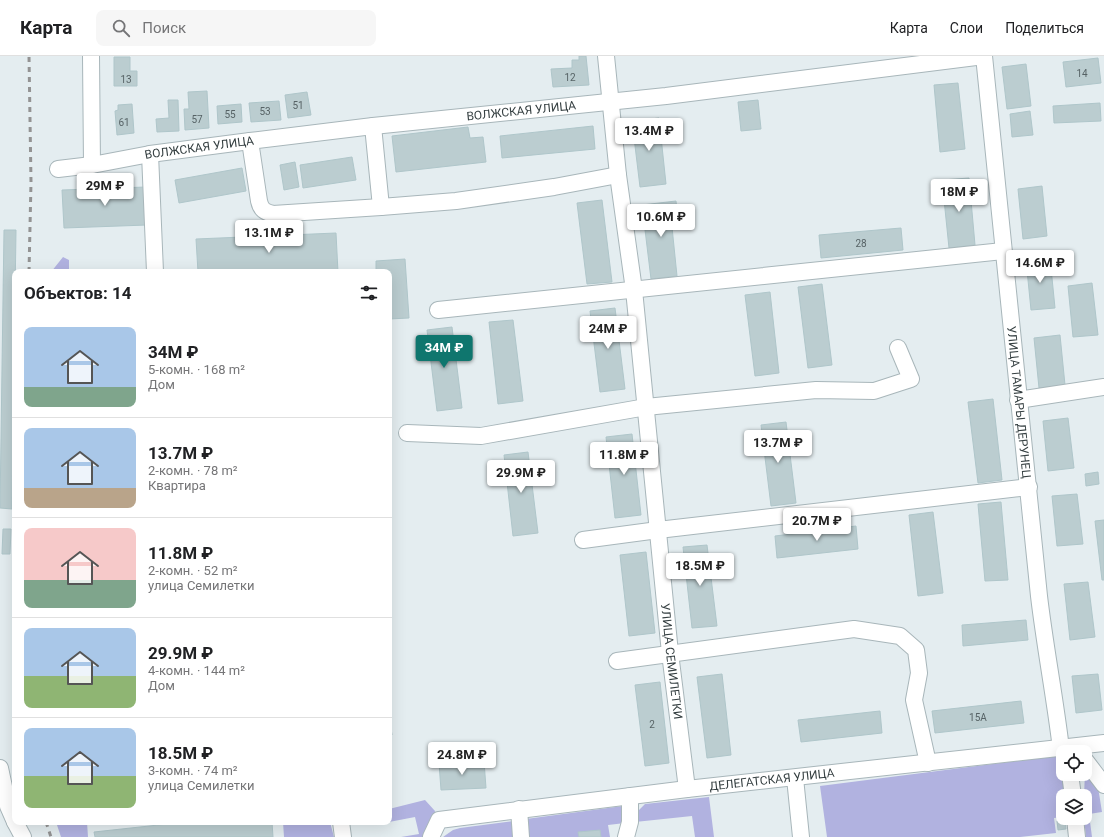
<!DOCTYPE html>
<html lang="ru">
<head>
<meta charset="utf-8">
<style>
  body { margin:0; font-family:Roboto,sans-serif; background:#f6f6f6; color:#202124; height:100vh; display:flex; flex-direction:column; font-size:15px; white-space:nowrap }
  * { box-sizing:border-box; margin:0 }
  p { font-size:13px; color:#757577 }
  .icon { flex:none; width:22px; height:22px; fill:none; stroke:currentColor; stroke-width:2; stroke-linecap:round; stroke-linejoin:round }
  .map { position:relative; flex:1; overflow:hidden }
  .drawer { position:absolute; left:12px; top:213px; width:380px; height:556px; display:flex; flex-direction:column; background:#fff; border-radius:8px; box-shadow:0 4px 16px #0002 }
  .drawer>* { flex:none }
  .controls { position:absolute; left:1056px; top:689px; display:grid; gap:8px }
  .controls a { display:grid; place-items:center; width:36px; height:36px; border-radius:8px; background:#fff; box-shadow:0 4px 16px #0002; font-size:20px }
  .price { position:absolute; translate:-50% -34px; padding:0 9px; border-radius:4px; background:#fff; color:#222; font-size:13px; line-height:26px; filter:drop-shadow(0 1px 2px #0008) }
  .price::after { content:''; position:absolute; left:50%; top:24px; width:12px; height:9px; margin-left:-6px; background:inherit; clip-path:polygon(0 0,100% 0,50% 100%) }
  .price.on { background:#0f766e; color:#fff }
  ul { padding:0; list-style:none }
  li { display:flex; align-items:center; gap:12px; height:100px; padding:0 12px }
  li+li { border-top:1px solid #e0e0e0 }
  li span { display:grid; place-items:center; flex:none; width:112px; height:80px; border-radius:8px; color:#555 }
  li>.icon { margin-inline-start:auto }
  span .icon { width:48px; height:48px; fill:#fffc; stroke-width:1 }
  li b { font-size:17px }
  h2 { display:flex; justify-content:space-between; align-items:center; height:48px; padding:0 12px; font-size:17px }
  header { display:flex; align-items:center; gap:24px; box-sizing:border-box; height:56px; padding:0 20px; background:#fff; border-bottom:1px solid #e0e0e0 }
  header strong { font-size:19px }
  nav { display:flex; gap:22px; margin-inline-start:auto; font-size:14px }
  .search { width:280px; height:36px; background:#f6f6f6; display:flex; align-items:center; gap:10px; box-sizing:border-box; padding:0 14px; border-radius:8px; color:#757577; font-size:15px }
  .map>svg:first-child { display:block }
  .green { fill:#b1b2e0 }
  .building { fill:#bbcdd0; stroke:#afc6ca }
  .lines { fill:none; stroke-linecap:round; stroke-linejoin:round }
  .minor-casing { stroke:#a8b6ba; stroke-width:18 }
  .minor { stroke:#fff; stroke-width:16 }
  .rail { stroke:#939393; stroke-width:3; stroke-dasharray:5 5; stroke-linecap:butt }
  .labels { text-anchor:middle; stroke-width:3.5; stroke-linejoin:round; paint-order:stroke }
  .number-label { font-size:10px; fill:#566265 }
  .street-label { font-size:12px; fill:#353f41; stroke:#fff }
</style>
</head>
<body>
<header>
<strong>Карта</strong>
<div class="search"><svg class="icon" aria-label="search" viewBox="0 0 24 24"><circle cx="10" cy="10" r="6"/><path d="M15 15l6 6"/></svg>Поиск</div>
<nav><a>Карта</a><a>Слои</a><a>Поделиться</a></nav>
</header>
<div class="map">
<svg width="1104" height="781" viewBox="0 0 1104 781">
  <rect width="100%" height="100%" fill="#e4edf0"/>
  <path class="green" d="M 63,201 L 69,204 L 69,216 L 51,216 Z
    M 1063,699 L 1063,718 L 1068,740 L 1063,740 L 1063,761 L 1054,762 L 1056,777 L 1020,781 L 827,781 L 820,730 Z
    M 1085,716 L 1098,731 L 1102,756 L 1089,758 L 1092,781 L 1086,781 L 1084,762 L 1085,762 L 1085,740 L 1084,740 Z
    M 709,741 L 714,781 L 695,781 L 692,760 L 635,766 L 635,758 L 645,748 Z
    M 425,744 L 435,755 L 433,770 L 427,781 L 401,781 L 419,778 L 415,761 L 389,766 L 389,753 Z
    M 623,750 L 625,767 L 608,769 L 610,781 L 528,781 L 526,763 Z
    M 514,765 L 515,781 L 443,781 L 453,774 L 460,772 Z
    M 56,766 L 87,766 L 88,781 L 61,781 Z
    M 283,766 L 330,766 L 334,781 L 284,781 Z"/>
  <path class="building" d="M 579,0 L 586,0 L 589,29 L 553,31 L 551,13 L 572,12 L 572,4 L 579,4 Z
    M 114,1 L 130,1 L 130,15 L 137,15 L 137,30 L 114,30 Z
    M 1098,2 L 1101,27 L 1066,31 L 1063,6 Z
    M 1026,8 L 1031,50 L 1007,53 L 1002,11 Z
    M 958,27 L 965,93 L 940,96 L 934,29 Z
    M 207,35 L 209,72 L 185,74 L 184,53 L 189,53 L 188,36 Z
    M 307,36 L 311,59 L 288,62 L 285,39 Z
    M 168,44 L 178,44 L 179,75 L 157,76 L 156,63 L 169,62 Z
    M 758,44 L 761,73 L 741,75 L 738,46 Z
    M 279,45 L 281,64 L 251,66 L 249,47 Z
    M 1100,47 L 1101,65 L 1054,67 L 1053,50 Z
    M 132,48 L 134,77 L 117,79 L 115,55 L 118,54 L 118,49 Z
    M 241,48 L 242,66 L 218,68 L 217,50 Z
    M 1030,55 L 1033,79 L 1012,81 L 1010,58 Z
    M 659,62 L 666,128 L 640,131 L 632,65 Z
    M 593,70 L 595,93 L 502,102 L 500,80 Z
    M 468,71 L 470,82 L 483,81 L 486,106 L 396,116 L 392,80 Z
    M 352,101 L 356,124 L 303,132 L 300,109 Z
    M 295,106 L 299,131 L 284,134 L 280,109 Z
    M 242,112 L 246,135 L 179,147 L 175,124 Z
    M 969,122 L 975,189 L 949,192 L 942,124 Z
    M 1042,130 L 1047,180 L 1023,183 L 1018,133 Z
    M 146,131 L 147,169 L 64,172 L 62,134 Z
    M 602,144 L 612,226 L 587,228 L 577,147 Z
    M 676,145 L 679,171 L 672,171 L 677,220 L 651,223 L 642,149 Z
    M 901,172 L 903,194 L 821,202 L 819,179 Z
    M 4,174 L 16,174 L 12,453 L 0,452 Z
    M 336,177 L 338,216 L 198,216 L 196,183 Z
    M 1050,202 L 1055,252 L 1031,254 L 1026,204 Z
    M 405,203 L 409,262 L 389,263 L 389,216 L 376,216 L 376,205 Z
    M 1092,227 L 1098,279 L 1073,281 L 1068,230 Z
    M 822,228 L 832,309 L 808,312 L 798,231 Z
    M 770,236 L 779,317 L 755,320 L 745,239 Z
    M 615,252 L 625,333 L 600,336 L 590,255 Z
    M 513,264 L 523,345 L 498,348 L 489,266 Z
    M 452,271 L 462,352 L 437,355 L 427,274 Z
    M 1060,279 L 1065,329 L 1039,332 L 1034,282 Z
    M 993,343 L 1002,424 L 978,427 L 968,346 Z
    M 1068,362 L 1074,412 L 1048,415 L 1043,365 Z
    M 786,366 L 796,447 L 771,450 L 761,369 Z
    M 632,378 L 641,459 L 615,462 L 606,381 Z
    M 528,396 L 538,477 L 513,480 L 504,399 Z
    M 1098,416 L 1099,428 L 1086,430 L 1085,418 Z
    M 1077,438 L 1083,488 L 1057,490 L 1052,440 Z
    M 1001,446 L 1008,524 L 985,525 L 978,448 Z
    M 933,456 L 943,537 L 918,540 L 909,459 Z
    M 1104,464 L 1104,524 L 1102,524 L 1095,465 Z
    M 856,470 L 858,493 L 777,502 L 775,480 Z
    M 3,473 L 11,473 L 10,498 L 2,498 Z
    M 707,489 L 717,570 L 692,572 L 683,491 Z
    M 646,496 L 655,577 L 629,580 L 620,499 Z
    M 1088,526 L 1095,581 L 1070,584 L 1064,528 Z
    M 1026,564 L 1028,584 L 963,590 L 962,569 Z
    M 722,618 L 731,699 L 707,702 L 697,621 Z
    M 1098,618 L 1102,654 L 1076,657 L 1072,620 Z
    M 660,626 L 669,707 L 645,710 L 635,629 Z
    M 1021,645 L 1024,667 L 935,677 L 932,655 Z
    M 880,655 L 882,677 L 801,686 L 798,664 Z
    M 389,659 L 392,679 L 389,679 Z
    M 484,705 L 486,732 L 441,734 L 439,707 Z
    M 1065,764 L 1066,773 L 1058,774 L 1057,765 Z
    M 186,766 L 272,766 L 273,781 L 95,781 L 94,776 Z
    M 600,774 L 601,781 L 579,781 L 578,776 Z"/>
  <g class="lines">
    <g class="minor-casing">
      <g id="minor">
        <path d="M 91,0 L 92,109"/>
        <path id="s1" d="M 606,0 L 618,119 L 634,234 L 670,597 L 687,733"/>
        <path id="s2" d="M 984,0 C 1002,180 1020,360 1039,540 C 1045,591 1055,642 1061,693"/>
        <path d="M 373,70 L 381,151 L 456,145 L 554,131 L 618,119"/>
        <path d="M 250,85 L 259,145 C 261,154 265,156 273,158 L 381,151"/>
        <path d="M 150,98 L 155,216"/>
        <path id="s3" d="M 58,113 L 92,109 L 150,98 L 250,85 L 373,70 L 666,40 L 984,0"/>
        <path d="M 438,254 L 1003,195"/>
        <path d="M 1018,344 L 1104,331"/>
        <path d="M 407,377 L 481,380 L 646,351 L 816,334 L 874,335 L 911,323 L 898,292"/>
        <path d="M 583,484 L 658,474 L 1029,431"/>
        <path d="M 617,605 L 854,573 L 900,580 L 916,594 L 919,617 L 914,644 L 928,707"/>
        <path d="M 1085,704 L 1104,729"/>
        <path d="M 0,712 L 8,750 L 15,766"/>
        <path d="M 1070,718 L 1073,740"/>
        <path d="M 795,722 L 801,781"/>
        <path d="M 519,753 L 521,781"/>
        <path d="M 1075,762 L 1077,781"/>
        <path d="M 15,766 L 23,781"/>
        <path d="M 341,766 L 343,781"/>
        <path id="s4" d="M 431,781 L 439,764 L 687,733 L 1104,687"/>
        <path d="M 626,781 L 630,766 L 630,740"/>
      </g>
    </g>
    <use href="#minor" class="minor"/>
    <path class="rail" d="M 29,216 L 31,126 L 29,0
      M 46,766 L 51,781"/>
  </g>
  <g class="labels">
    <g class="number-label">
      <text x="1082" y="21">14</text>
      <text x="570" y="25">12</text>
      <text x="126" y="27">13</text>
      <text x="298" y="53">51</text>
      <text x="265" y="59">53</text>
      <text x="230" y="62">55</text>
      <text x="197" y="67">57</text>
      <text x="124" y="70">61</text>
      <text x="861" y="191">28</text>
      <text x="978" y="665">15А</text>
      <text x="652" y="672">2</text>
    </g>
    <g class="street-label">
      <text dy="4" stroke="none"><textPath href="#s3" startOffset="467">ВОЛЖСКАЯ УЛИЦА</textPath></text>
      <text dy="4" stroke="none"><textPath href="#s3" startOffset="143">ВОЛЖСКАЯ УЛИЦА</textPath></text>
      <text dy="4" stroke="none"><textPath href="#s2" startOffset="348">УЛИЦА ТАМАРЫ ДЕРУНЕЦ</textPath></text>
      <text dy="4" stroke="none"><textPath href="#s1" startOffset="609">УЛИЦА СЕМИЛЕТКИ</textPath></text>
      <text dy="4" stroke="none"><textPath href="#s4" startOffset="354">ДЕЛЕГАТСКАЯ УЛИЦА</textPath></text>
    </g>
  </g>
</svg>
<div class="controls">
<a><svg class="icon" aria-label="locate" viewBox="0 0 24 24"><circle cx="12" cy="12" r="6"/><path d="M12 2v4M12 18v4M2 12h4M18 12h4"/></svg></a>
<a><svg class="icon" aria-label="layers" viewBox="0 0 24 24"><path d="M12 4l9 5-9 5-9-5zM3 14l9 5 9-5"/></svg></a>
</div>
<b class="price" style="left:649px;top:96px">13.4M ₽</b>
<b class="price" style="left:105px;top:151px">29M ₽</b>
<b class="price" style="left:959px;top:157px">18M ₽</b>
<b class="price" style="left:661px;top:182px">10.6M ₽</b>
<b class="price" style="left:269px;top:198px">13.1M ₽</b>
<b class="price" style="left:1040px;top:228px">14.6M ₽</b>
<b class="price" style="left:608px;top:294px">24M ₽</b>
<b class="price on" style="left:444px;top:313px">34M ₽</b>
<b class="price" style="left:778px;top:408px">13.7M ₽</b>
<b class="price" style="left:624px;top:420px">11.8M ₽</b>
<b class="price" style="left:521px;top:438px">29.9M ₽</b>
<b class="price" style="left:817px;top:486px">20.7M ₽</b>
<b class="price" style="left:700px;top:531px">18.5M ₽</b>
<b class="price" style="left:462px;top:720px">24.8M ₽</b>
<section class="drawer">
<h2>Объектов: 14<svg class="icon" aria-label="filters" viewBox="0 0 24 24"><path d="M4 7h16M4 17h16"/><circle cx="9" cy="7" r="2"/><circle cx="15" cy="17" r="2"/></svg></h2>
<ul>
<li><span style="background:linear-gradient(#a9c7e8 75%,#7fa58c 0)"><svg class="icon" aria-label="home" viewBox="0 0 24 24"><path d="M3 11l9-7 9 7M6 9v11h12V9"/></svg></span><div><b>34M ₽</b><p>5-комн. · 168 m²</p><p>Дом</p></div></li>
<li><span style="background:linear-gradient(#a9c7e8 75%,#b9a48a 0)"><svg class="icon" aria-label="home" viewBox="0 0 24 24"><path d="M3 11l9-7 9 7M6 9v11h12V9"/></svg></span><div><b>13.7M ₽</b><p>2-комн. · 78 m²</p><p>Квартира</p></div></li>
<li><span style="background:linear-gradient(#f6c9c9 65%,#7fa58c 0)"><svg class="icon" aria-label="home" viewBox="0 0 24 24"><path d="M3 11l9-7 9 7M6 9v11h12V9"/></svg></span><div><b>11.8M ₽</b><p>2-комн. · 52 m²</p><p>улица Семилетки</p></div></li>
<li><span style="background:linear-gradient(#a9c7e8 60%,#8fb573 0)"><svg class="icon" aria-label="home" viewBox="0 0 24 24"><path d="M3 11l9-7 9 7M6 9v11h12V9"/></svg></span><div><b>29.9M ₽</b><p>4-комн. · 144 m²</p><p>Дом</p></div></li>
<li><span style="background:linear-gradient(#a9c7e8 60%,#8fb573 0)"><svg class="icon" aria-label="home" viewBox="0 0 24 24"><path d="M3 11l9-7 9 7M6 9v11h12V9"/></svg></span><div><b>18.5M ₽</b><p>3-комн. · 74 m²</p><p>улица Семилетки</p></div></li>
</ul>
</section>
</div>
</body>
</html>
